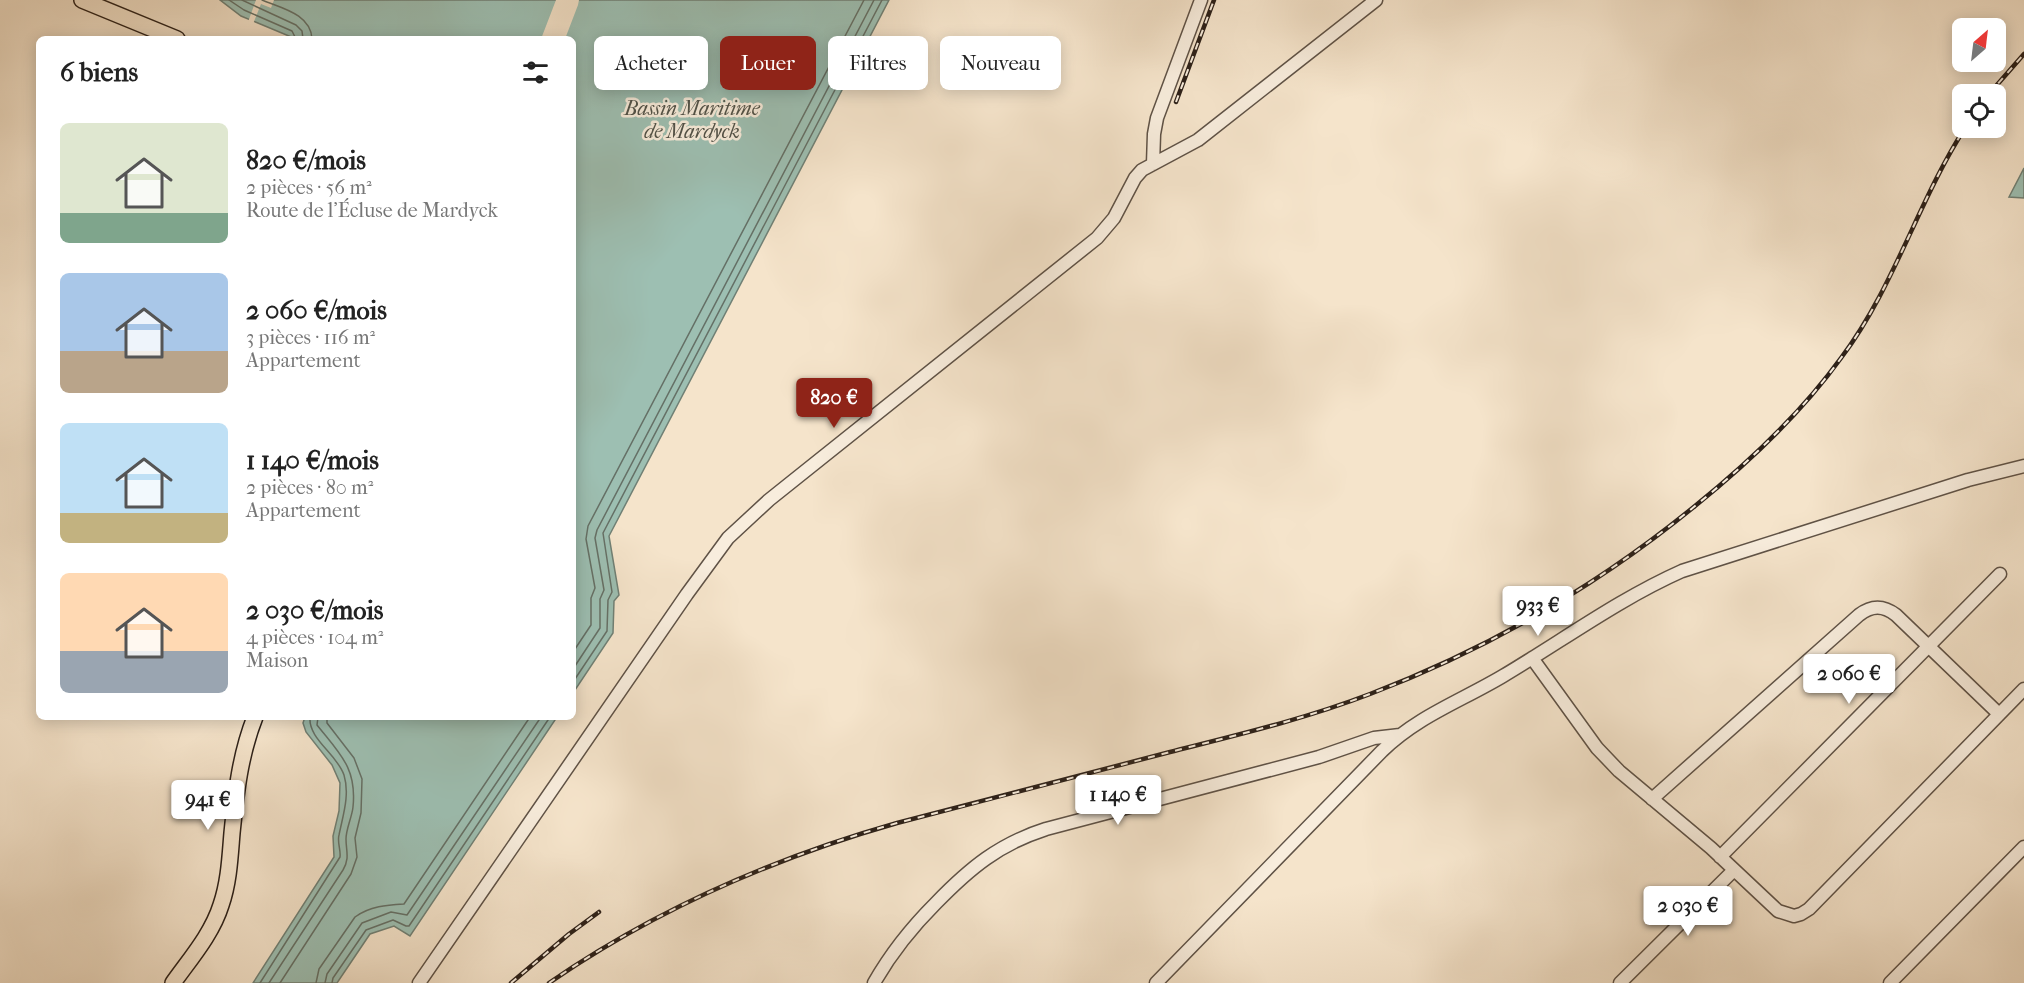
<!DOCTYPE html>
<html lang="fr">
<head>
<meta charset="utf-8">
<style>
  body { margin:0; font-family:"IM FELL French Canon",serif; background:#f2f2f2; color:#222; height:100vh; display:flex; flex-direction:column; font-size:22px; white-space:nowrap }
  * { box-sizing:border-box; margin:0 }
  p { font-size:20px; color:#767676 }
  .icon { flex:none; width:33px; height:33px; fill:none; stroke:currentColor; stroke-width:2; stroke-linecap:round; stroke-linejoin:round }
  .map { position:relative; flex:1; overflow:hidden }
  .side { position:absolute; left:36px; top:36px; width:540px; height:684px; display:flex; flex-direction:column; background:#fff; border-radius:9px; box-shadow:0 3px 15px #0003 }
  .side>* { flex:none }
  .hud { position:absolute; left:594px; top:36px; width:570px; height:54px; display:flex; gap:12px }
  .needle { width:39px; rotate:28deg }
  .fabs { position:absolute; left:1952px; top:18px; display:grid; gap:12px }
  .fabs a { display:grid; place-items:center; width:54px; height:54px; border-radius:9px; background:#fff; box-shadow:0 3px 15px #0003; font-size:30px }
  .price { position:absolute; translate:-50% -51px; padding:0 14px; border-radius:6px; background:#fff; color:#222; font-size:20px; line-height:39px; filter:drop-shadow(0 2px 3px #0008) }
  .price::after { content:''; position:absolute; left:50%; top:36px; width:18px; height:14px; margin-left:-9px; background:inherit; clip-path:polygon(0 0,100% 0,50% 100%) }
  .price.selected { background:#8f2418; color:#fff }
  ul { padding:0; list-style:none }
  li { display:flex; align-items:center; gap:18px; height:150px; padding:0 24px }
  li span { display:grid; place-items:center; flex:none; width:168px; height:120px; border-radius:9px; color:#555 }
  li>.icon { margin-inline-start:auto }
  span .icon { width:72px; height:72px; fill:#fffc; stroke-width:1 }
  li b { font-size:26px }
  h2 { display:flex; justify-content:space-between; align-items:center; height:72px; padding:0 24px; font-size:26px }
  .chip { padding:0 21px; border-radius:9px; background:#fff; box-shadow:0 3px 15px #0003; font-size:21px; line-height:54px }
  .chip.selected { background:#8f2418; color:#fff }
  .map>svg:first-child { display:block }
  .water { fill:#9dbfb2; stroke:#708075; stroke-width:1.5 }
  .pier { fill:#f5e4cb }
  .lines { fill:none; stroke-linecap:round; stroke-linejoin:round }
  .shore { stroke:#657066; stroke-width:1.5 }
  .minor-casing { stroke:#5f5246; stroke-width:15 }
  .major-casing { stroke:#2d2119; stroke-width:18 }
  .minor { stroke:#f8eddd; stroke-width:12 }
  .major { stroke:#f5e4cb; stroke-width:15 }
  .rail-casing { stroke:#2d2119; stroke-width:4.5 }
  .rail { stroke:#f8eddd; stroke-width:2; stroke-dasharray:7; stroke-linecap:butt }
  .labels { text-anchor:middle; stroke-width:5; stroke-linejoin:round; paint-order:stroke }
  .water-label { font-size:20px; font-style:italic; fill:#4f5047; stroke:#f8eddd }
</style>
</head>
<body>
<div class="map">
<svg width="2024" height="983" viewBox="0 0 2024 983">
  <rect width="100%" height="100%" fill="#f5e4cb"/>
  <filter id="stains"><feTurbulence type="fractalNoise" baseFrequency=".00333" numOctaves="4"/><feColorMatrix values="0 0 0 0 .2 0 0 0 0 .09 0 0 0 0 .02 0 0 0 .5 -.17"/></filter>
  <radialGradient id="worn" r=".72"><stop offset=".6" stop-color="#630" stop-opacity="0"/><stop offset="1" stop-color="#630" stop-opacity=".3"/></radialGradient>
  <path class="water" d="M 220,0 L 889,0 L 609,536 L 619,595 L 614,601 L 613,633 L 573,693 L 573,39 L 296,39 L 241,16 Z
    M 2024,168 L 2024,198 L 2009,197 Z
    M 305,717 L 557,717 L 410,936 L 394,926 L 370,934 L 337,983 L 253,983 L 334,857 L 333,836 L 339,811 L 340,783 L 332,765 L 306,732 L 303,723 Z"/>
  <path class="pier" d="M 256,0 L 274,0 L 271,8 L 261,4 L 253,24 L 248,22 Z
    M 556,0 L 579,0 L 578,5 L 565,39 L 541,39 Z"/>
  <g class="lines">
    <path class="shore" d="M 229,0 L 244,10 L 292,31 L 296,39
      M 242,0 L 296,25 L 302,31 L 303,39
      M 262,0 C 281,8 311,14 312,39
      M 573,652 L 591,625 L 591,598 L 595,588 L 586,539 L 588,526 L 864,0
      M 573,669 L 600,628 L 600,599 L 604,590 L 595,538 L 597,530 L 874,0
      M 573,682 L 607,631 L 608,600 L 612,592 L 603,533 L 882,0
      M 260,983 L 340,857 C 341,850 337,842 339,835 C 343,815 350,795 344,775 C 337,754 308,739 310,717
      M 269,983 L 343,870 C 350,858 346,851 346,839 C 346,829 352,817 353,807 C 357,768 340,754 317,725 L 318,717
      M 280,983 L 351,874 L 357,857 L 355,838 L 361,813 L 362,779 L 354,758 L 327,723 L 327,717
      M 316,983 L 319,969 L 355,917 C 370,906 387,905 404,904 L 530,717
      M 325,983 L 327,974 L 362,923 L 391,912 L 407,915 L 541,717
      M 332,983 L 333,978 L 366,930 L 393,920 L 406,926 L 409,926 L 550,717"/>
    <g class="minor-casing">
      <path id="minor" d="M 1153,164 L 1154,134 L 1157,118 L 1201,0
        M 1532,658 L 1597,748 L 1619,771 L 1711,848 L 1778,911 L 1794,916 L 1801,914 L 1809,909 L 2024,689
        M 1652,799 L 1859,615 C 1872,605 1883,605 1896,615 L 1999,714
        M 1720,857 L 2000,574
        M 419,983 L 687,594 L 728,538 L 769,500 L 1097,238 L 1114,218 L 1135,178 L 1142,170 L 1198,140 L 1376,0
        M 874,983 C 891,953 912,927 936,903 C 970,868 999,844 1046,829 L 1319,757 L 1374,738 L 1400,735
        M 1156,983 L 1382,751 C 1418,716 1461,701 1503,676 C 1562,641 1619,599 1682,571 L 1968,480 L 2024,466
        M 1620,983 L 1734,870
        M 1890,983 L 2024,847"/>
    </g>
    <g class="major-casing">
      <path id="major" d="M 82,0 L 177,39
        M 173,983 C 190,959 212,934 221,905 C 229,882 230,857 232,833 C 236,793 240,755 255,717"/>
    </g>
    <use href="#minor" class="minor"/>
    <use href="#major" class="major"/>
    <g class="rail-casing">
      <path id="rail" d="M 1989,94 L 2024,54
        M 1176,102 L 1214,0
        M 511,983 L 569,934 L 599,912
        M 549,983 C 655,910 774,858 897,823 C 988,800 1079,776 1170,752 C 1237,735 1305,719 1370,694 C 1488,649 1597,586 1695,506 C 1747,464 1802,412 1841,358 C 1894,288 1918,201 1965,128"/>
    </g>
    <use href="#rail" class="rail"/>
  </g>
  <g class="labels">
    <g class="water-label">
      <text x="692" y="115">Bassin Maritime<tspan x="692" dy="23">de Mardyck</tspan></text>
    </g>
  </g>
  <rect width="100%" height="100%" filter="url(#stains)"/>
  <rect width="100%" height="100%" fill="url(#worn)"/>
</svg>
<div class="fabs">
<a><svg class="needle" viewBox="-14 -14 28 28"><path d="M0-13l5 13h-10z" fill="#e53935"/><path d="M0 13l5-13h-10z" fill="#767676"/></svg></a>
<a><svg class="icon" aria-label="locate" viewBox="0 0 24 24"><circle cx="12" cy="12" r="6"/><path d="M12 2v4M12 18v4M2 12h4M18 12h4"/></svg></a>
</div>
<b class="price selected" style="left:834px;top:429px">820 €</b>
<b class="price" style="left:1538px;top:637px">933 €</b>
<b class="price" style="left:1849px;top:705px">2 060 €</b>
<b class="price" style="left:1118px;top:826px">1 140 €</b>
<b class="price" style="left:208px;top:831px">941 €</b>
<b class="price" style="left:1688px;top:937px">2 030 €</b>
<div class="hud">
<a class="chip">Acheter</a>
<a class="chip selected">Louer</a>
<a class="chip">Filtres</a>
<a class="chip">Nouveau</a>
</div>
<section class="side">
<h2>6 biens<svg class="icon" aria-label="filters" viewBox="0 0 24 24"><path d="M4 7h16M4 17h16"/><circle cx="9" cy="7" r="2"/><circle cx="15" cy="17" r="2"/></svg></h2>
<ul>
<li><span style="background:linear-gradient(#dfe7d0 75%,#7fa58c 0)"><svg class="icon" aria-label="home" viewBox="0 0 24 24"><path d="M3 11l9-7 9 7M6 9v11h12V9"/></svg></span><div><b>820 €/mois</b><p>2 pièces · 56 m²</p><p>Route de l'Écluse de Mardyck</p></div></li>
<li><span style="background:linear-gradient(#a9c7e8 65%,#b9a48a 0)"><svg class="icon" aria-label="home" viewBox="0 0 24 24"><path d="M3 11l9-7 9 7M6 9v11h12V9"/></svg></span><div><b>2 060 €/mois</b><p>3 pièces · 116 m²</p><p>Appartement</p></div></li>
<li><span style="background:linear-gradient(#bfe0f5 75%,#c2b280 0)"><svg class="icon" aria-label="home" viewBox="0 0 24 24"><path d="M3 11l9-7 9 7M6 9v11h12V9"/></svg></span><div><b>1 140 €/mois</b><p>2 pièces · 80 m²</p><p>Appartement</p></div></li>
<li><span style="background:linear-gradient(#ffd9b3 65%,#9aa5b1 0)"><svg class="icon" aria-label="home" viewBox="0 0 24 24"><path d="M3 11l9-7 9 7M6 9v11h12V9"/></svg></span><div><b>2 030 €/mois</b><p>4 pièces · 104 m²</p><p>Maison</p></div></li>
</ul>
</section>
</div>
</body>
</html>
